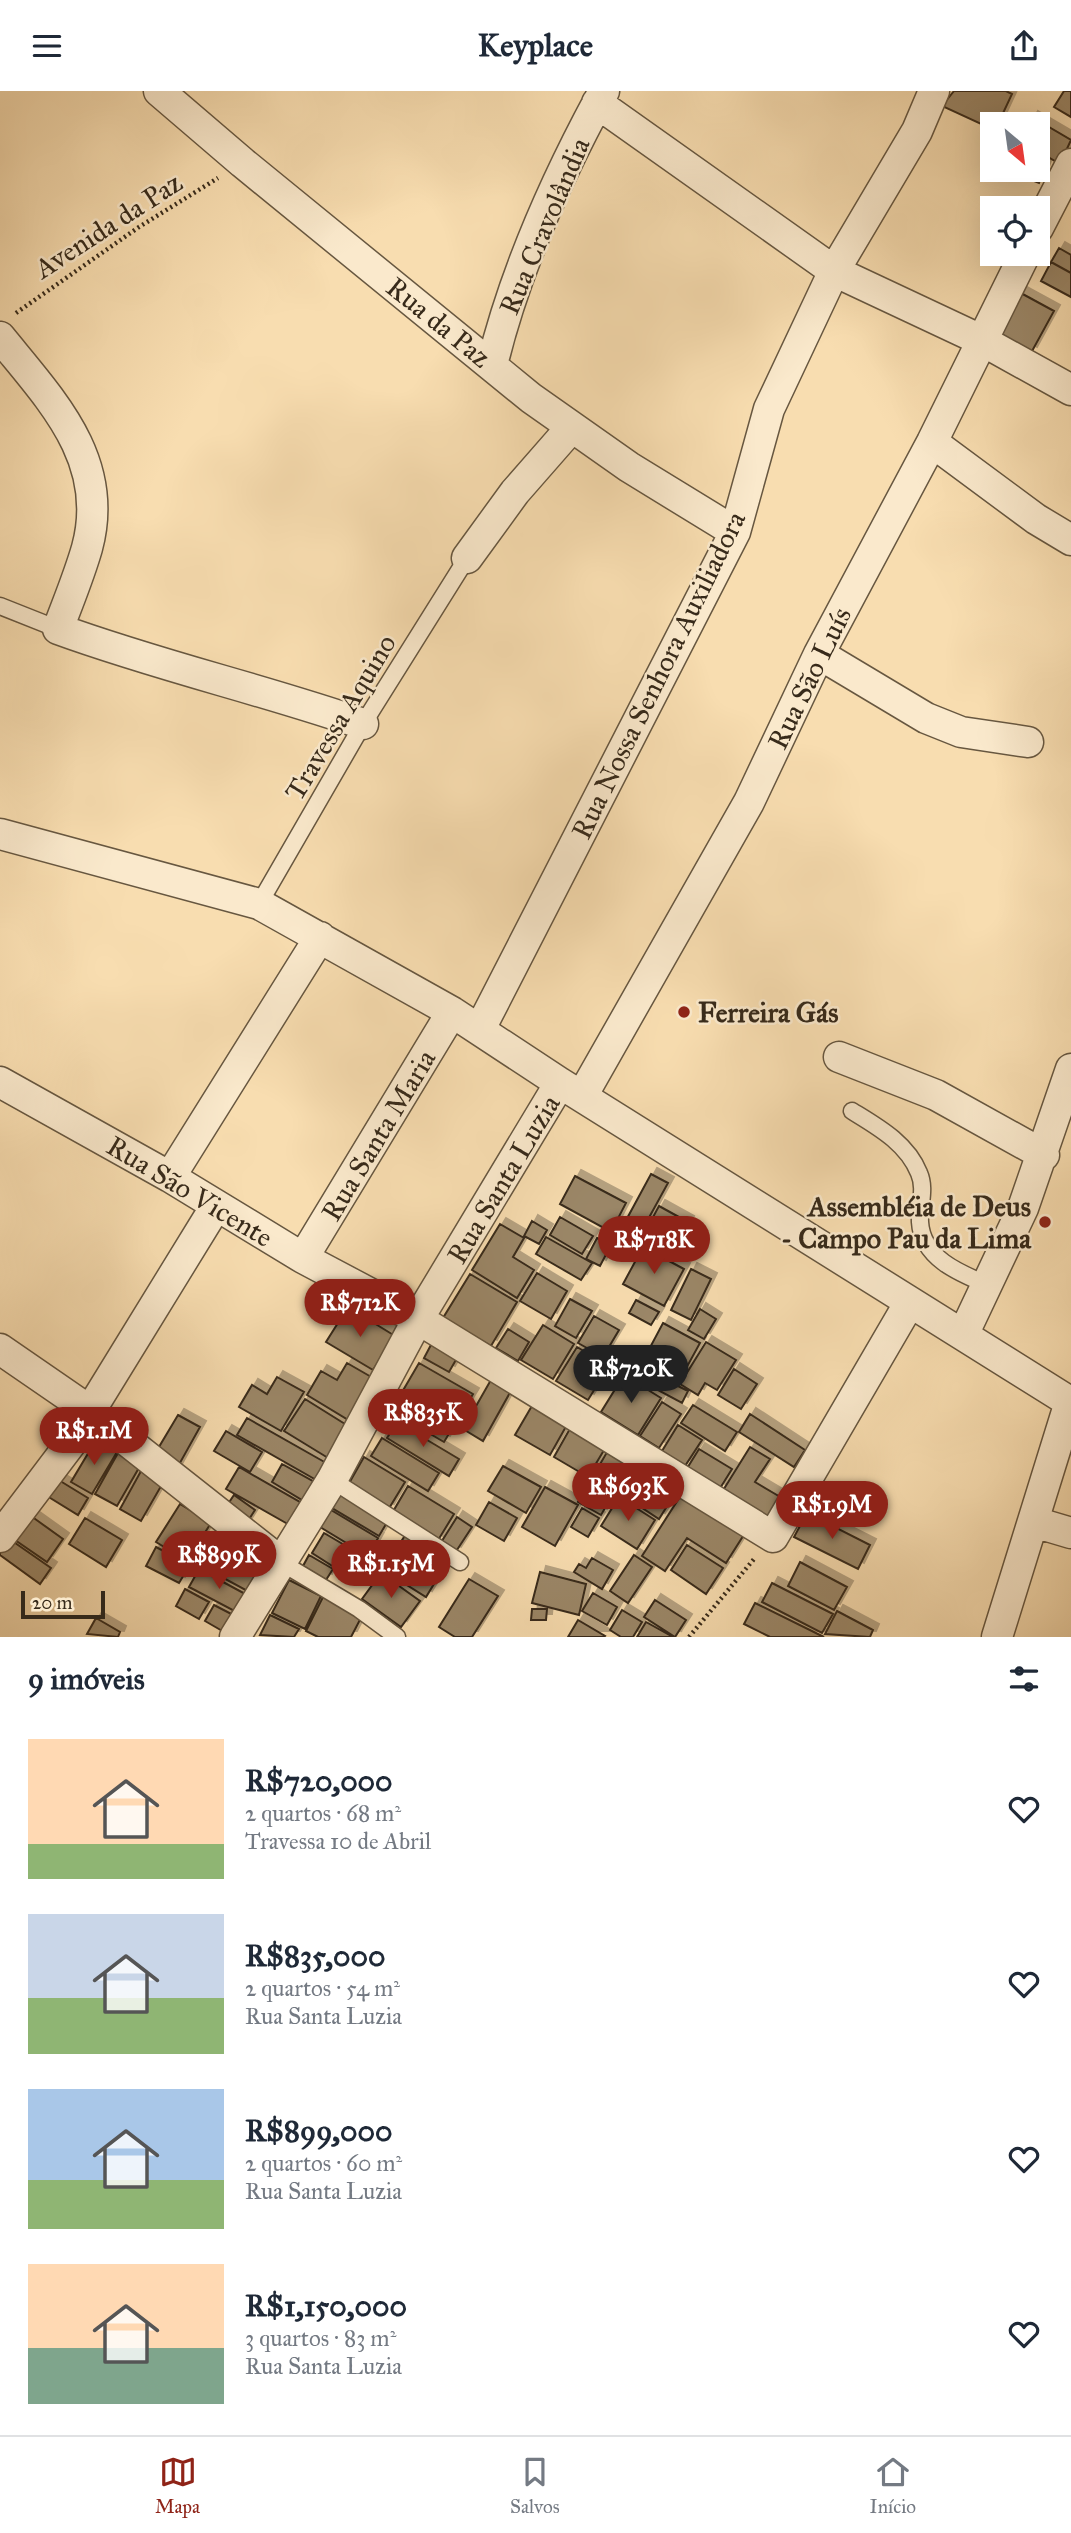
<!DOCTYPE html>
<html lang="pt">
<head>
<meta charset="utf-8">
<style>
  body { margin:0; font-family:"IM FELL Great Primer",serif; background:#f6f6f7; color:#1f2937; height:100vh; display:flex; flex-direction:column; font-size:26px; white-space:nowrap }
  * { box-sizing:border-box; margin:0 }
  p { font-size:23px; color:#747a83 }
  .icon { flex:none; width:38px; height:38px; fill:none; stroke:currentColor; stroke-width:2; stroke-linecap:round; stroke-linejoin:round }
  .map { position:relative; height:1546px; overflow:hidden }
  .panel { display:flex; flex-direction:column; background:#fff; flex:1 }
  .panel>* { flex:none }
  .needle { width:46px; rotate:151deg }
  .tools { position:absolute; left:980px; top:21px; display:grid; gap:14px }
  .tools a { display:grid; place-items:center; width:70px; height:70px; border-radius:0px; background:#fff; box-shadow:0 7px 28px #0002; font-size:35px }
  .scale { position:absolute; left:21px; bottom:18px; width:84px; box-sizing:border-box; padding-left:7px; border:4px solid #372a1a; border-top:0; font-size:19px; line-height:24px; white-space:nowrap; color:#372a1a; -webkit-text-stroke:5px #fae9cc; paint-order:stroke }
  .price { position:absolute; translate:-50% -60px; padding:0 16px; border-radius:24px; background:#8f2418; color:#fff; font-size:23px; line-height:46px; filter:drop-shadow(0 2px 4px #0008) }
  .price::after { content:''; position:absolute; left:50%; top:42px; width:21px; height:16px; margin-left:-10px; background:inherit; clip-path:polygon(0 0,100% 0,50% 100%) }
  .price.on { background:#222; color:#fff }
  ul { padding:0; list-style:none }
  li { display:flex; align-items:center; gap:21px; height:175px; padding:0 28px }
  li span { display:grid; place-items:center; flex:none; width:196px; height:140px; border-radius:0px; color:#555 }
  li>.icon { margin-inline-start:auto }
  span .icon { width:84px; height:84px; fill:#fffc; stroke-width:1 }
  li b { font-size:30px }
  h2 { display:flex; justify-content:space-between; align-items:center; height:84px; padding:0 28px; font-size:30px }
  header { display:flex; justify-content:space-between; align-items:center; height:91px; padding:0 28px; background:#fff; font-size:32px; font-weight:700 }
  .menu { display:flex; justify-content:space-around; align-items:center; height:98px; border-top:2px solid #e0e1e3; background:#fff; font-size:19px; color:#747a83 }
  .menu a { display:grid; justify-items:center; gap:4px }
  .menu .on { color:#8f2418 }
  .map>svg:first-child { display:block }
  .building { fill:#9b8768; stroke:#372a1a; stroke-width:2; filter:url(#shadow) }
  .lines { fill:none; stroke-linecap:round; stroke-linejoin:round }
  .lane-casing { stroke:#675740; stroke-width:19 }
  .street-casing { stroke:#675740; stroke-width:33 }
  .path { stroke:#372a1a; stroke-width:4.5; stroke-dasharray:2 3.5; stroke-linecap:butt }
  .lane { stroke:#fae9cc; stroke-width:16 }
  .street { stroke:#fae9cc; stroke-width:30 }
  .poi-dot { fill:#8f2418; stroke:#fae9cc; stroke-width:2.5 }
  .labels { text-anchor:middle; stroke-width:5; stroke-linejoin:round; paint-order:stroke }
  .street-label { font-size:28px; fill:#372a1a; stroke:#fae9cc }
  .poi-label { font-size:28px; font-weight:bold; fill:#372a1a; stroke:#fae9cc; text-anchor:start }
</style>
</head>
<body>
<header><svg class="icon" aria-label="menu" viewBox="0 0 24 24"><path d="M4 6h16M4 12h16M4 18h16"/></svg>Keyplace<svg class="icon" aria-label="share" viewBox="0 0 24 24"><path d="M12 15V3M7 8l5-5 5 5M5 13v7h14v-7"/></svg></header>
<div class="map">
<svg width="1071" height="1546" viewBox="0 0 1071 1546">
  <defs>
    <filter id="shadow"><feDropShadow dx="6" dy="-6" stdDeviation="0" flood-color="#0004"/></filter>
  </defs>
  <rect width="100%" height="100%" fill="#f8ddb0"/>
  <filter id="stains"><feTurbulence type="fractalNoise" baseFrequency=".00286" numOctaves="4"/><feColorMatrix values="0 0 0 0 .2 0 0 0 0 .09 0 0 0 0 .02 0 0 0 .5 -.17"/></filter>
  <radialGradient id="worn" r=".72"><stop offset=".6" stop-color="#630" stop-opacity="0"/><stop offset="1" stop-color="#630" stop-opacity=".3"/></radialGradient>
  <path class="building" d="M 954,0 L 1006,0 L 1012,3 L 998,33 L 992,33 L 992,38 L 942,15 Z
    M 1064,0 L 1071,0 L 1071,26 L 1054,16 Z
    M 1032,26 L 1071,49 L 1060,73 L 1038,60 L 1038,33 L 1028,33 Z
    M 1038,70 L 1046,73 L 1039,92 L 1006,79 L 1038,79 Z
    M 1059,157 L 1071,164 L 1071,182 L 1051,171 Z
    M 1051,171 L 1071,182 L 1071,206 L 1041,190 Z
    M 1019,201 L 1054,220 L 1031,262 L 995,244 Z
    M 651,1083 L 668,1092 L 640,1143 L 624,1133 Z
    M 575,1085 L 626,1112 L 611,1141 L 560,1113 Z
    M 659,1115 L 688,1131 L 669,1165 L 640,1150 Z
    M 560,1126 L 593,1145 L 582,1163 L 550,1144 Z
    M 532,1130 L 547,1139 L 539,1153 L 524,1145 Z
    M 500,1133 L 524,1147 L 513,1166 L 534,1179 L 517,1207 L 472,1179 Z
    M 546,1146 L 592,1172 L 581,1189 L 536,1163 Z
    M 597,1147 L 611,1154 L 600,1175 L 586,1168 Z
    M 643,1156 L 684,1178 L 664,1215 L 623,1193 Z
    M 691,1178 L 711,1188 L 691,1229 L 671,1219 Z
    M 537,1182 L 567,1200 L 551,1228 L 520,1210 Z
    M 470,1183 L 517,1211 L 491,1255 L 443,1227 Z
    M 570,1208 L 592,1220 L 576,1247 L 555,1235 Z
    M 636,1209 L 659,1221 L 651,1234 L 629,1222 Z
    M 348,1216 L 395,1245 L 373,1279 L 326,1251 Z
    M 700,1218 L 716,1228 L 704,1248 L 688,1239 Z
    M 594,1225 L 619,1239 L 603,1266 L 578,1252 Z
    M 663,1232 L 700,1252 L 683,1283 L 646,1264 Z
    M 543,1234 L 574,1253 L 553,1288 L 521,1269 Z
    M 508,1238 L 529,1251 L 518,1270 L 496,1257 Z
    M 706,1251 L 736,1269 L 717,1299 L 705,1292 L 698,1304 L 680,1293 Z
    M 432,1252 L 457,1267 L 449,1281 L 424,1267 Z
    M 577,1256 L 609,1275 L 588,1309 L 556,1290 Z
    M 638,1264 L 681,1286 L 676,1294 L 688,1300 L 682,1312 L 628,1283 Z
    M 347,1272 L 380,1291 L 355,1333 L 307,1304 L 321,1280 L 337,1289 Z
    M 419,1272 L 473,1303 L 444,1351 L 391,1320 Z
    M 734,1278 L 757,1293 L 741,1318 L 718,1304 Z
    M 624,1284 L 661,1307 L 638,1344 L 601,1321 Z
    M 277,1286 L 304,1301 L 281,1340 L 239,1316 L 252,1294 L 267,1303 Z
    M 492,1287 L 512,1298 L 483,1350 L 463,1338 Z
    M 305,1308 L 353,1338 L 333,1370 L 284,1340 Z
    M 662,1311 L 681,1323 L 659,1357 L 640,1345 Z
    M 533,1313 L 568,1332 L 550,1364 L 515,1344 Z
    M 693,1314 L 737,1341 L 725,1360 L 681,1332 Z
    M 750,1323 L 805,1359 L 794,1376 L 739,1341 Z
    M 178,1324 L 200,1336 L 176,1379 L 153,1366 Z
    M 247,1327 L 328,1373 L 318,1390 L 237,1344 Z
    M 397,1331 L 459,1368 L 449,1385 L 387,1347 Z
    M 572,1334 L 607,1354 L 588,1386 L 554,1366 Z
    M 678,1334 L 702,1349 L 685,1375 L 662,1360 Z
    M 226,1340 L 262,1361 L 250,1381 L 214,1360 Z
    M 382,1347 L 439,1382 L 428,1400 L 371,1365 Z
    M 96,1349 L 117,1361 L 92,1403 L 71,1391 Z
    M 610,1356 L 633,1369 L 601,1424 L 578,1411 Z
    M 750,1356 L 770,1368 L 755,1391 L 782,1407 L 768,1430 L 722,1401 Z
    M 699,1358 L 732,1378 L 719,1399 L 686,1379 Z
    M 118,1362 L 140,1375 L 117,1415 L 95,1403 Z
    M 364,1366 L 405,1391 L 388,1419 L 348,1394 Z
    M 146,1371 L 168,1383 L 141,1430 L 120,1418 Z
    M 641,1372 L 679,1396 L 659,1428 L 621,1403 Z
    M 282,1373 L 318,1393 L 307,1412 L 272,1391 Z
    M 503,1375 L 541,1396 L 526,1422 L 488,1400 Z
    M 239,1376 L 305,1414 L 293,1436 L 226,1398 Z
    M 57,1388 L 88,1407 L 78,1424 L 47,1405 Z
    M 408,1395 L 454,1423 L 437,1451 L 391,1424 Z
    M 545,1396 L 578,1414 L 555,1455 L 522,1436 Z
    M 341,1399 L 389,1428 L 379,1445 L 332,1417 Z
    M 683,1401 L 745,1442 L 726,1472 L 687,1447 L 665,1480 L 642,1465 Z
    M 234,1404 L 255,1419 L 244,1436 L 222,1422 Z
    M 619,1406 L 655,1429 L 637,1458 L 601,1435 Z
    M 489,1411 L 517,1427 L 504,1450 L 476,1434 Z
    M 180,1413 L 211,1432 L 187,1470 L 156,1451 Z
    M 582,1417 L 599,1427 L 588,1446 L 571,1436 Z
    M 331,1419 L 378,1447 L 368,1465 L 320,1436 Z
    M 807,1422 L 870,1454 L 858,1478 L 794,1446 Z
    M 31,1425 L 63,1448 L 47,1471 L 15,1449 Z
    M 457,1426 L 472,1436 L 455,1462 L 440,1453 Z
    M 85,1427 L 122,1449 L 106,1476 L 69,1453 Z
    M 324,1442 L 358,1462 L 345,1483 L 312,1462 Z
    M 406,1443 L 448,1470 L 426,1506 L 383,1479 Z
    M 8,1447 L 51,1477 L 40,1493 L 0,1464 L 0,1457 Z
    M 687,1454 L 723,1477 L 706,1503 L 671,1479 Z
    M 217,1455 L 263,1479 L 251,1502 L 205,1477 Z
    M 156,1456 L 190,1474 L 179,1492 L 146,1475 Z
    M 309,1464 L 333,1478 L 326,1489 L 303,1475 Z
    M 634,1464 L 652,1476 L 628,1512 L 610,1500 Z
    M 592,1467 L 613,1479 L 602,1498 L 574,1481 L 579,1473 L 586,1477 Z
    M 800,1471 L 847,1496 L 834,1519 L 788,1495 Z
    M 199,1478 L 249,1505 L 240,1523 L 189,1496 Z
    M 540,1481 L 586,1493 L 579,1524 L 532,1512 Z
    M 381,1482 L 420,1510 L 401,1536 L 362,1508 Z
    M 469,1488 L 498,1505 L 472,1546 L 455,1546 L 439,1536 Z
    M 289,1489 L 321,1505 L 305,1538 L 272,1522 Z
    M 772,1492 L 833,1523 L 822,1542 L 762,1511 Z
    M 185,1498 L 209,1511 L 199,1528 L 176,1515 Z
    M 593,1502 L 617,1516 L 607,1534 L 582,1520 Z
    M 324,1504 L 363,1523 L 351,1546 L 318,1546 L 306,1540 Z
    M 655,1509 L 686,1529 L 675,1546 L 644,1526 Z
    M 755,1512 L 824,1546 L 770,1546 L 744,1533 Z
    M 214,1514 L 241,1528 L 231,1545 L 205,1530 Z
    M 532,1518 L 547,1518 L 546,1529 L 531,1529 Z
    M 622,1519 L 642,1531 L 633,1546 L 621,1546 L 610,1539 Z
    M 837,1520 L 873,1539 L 870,1546 L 825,1543 Z
    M 270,1524 L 299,1538 L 294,1546 L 260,1544 Z
    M 96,1527 L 120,1541 L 118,1546 L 87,1543 Z
    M 578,1529 L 605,1545 L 604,1546 L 568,1546 Z
    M 646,1531 L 673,1546 L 637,1546 Z"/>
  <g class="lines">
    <g class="lane-casing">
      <path id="lane" d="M 0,515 L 58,538
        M 259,813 L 363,633 L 467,467
        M 852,1020 C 878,1036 907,1052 919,1082 C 926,1098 919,1114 920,1131 C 922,1167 959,1182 988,1194
        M 332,1389 L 460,1471
        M 282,1472 L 359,1518 L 397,1546"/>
    </g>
    <g class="street-casing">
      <path id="street" d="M 159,0 L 243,72 L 531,307 L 629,376 L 735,441
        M 597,12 L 834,180 L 981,249 L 1071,299
        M 1038,137 L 1071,73
        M 0,246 C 51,309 111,369 87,457 C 79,485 68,511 58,538 C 159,575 262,598 363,633
        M 492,274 C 515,179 557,86 604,0
        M 932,351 L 1036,428 L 1071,449
        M 467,467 L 515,401 L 571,337
        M 819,563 L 926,627 L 961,641 L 1028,651
        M 0,743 L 259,813 L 452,921 L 560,992 L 1070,1311
        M 480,938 L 735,441 L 769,318 L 834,180 L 917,40 L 934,0
        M 839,966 L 936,1004 L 1044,1064
        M 0,991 L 170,1086 L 303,1167 L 418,1228 L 773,1446 L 910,1211
        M 582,1005 L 749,711 L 819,563 L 932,351 L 1025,163
        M 170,1086 L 320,846
        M 303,1167 L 452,921
        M 963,1244 L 1023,1117 L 1071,978
        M 0,1258 L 90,1320
        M 93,1323 L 282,1472
        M 1034,1431 L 1071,1442
        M 0,1446 L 93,1323 L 90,1320 L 216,1115
        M 235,1546 L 332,1389 L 418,1228 L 560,992
        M 997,1546 L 1070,1311"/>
    </g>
    <path class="path" d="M 16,222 L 139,136 L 218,87
      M 689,1546 L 754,1468"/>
    <use href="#lane" class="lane"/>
    <use href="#street" class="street"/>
  </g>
  <g class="poi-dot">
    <circle cx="684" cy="921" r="7"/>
    <circle cx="1045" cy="1131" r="7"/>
  </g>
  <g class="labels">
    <g class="street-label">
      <text transform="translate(108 134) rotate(-33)" y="10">Avenida da Paz</text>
      <text transform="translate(544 135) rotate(-67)" y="10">Rua Cravolândia</text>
      <text transform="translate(439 231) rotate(39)" y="10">Rua da Paz</text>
      <text transform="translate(658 584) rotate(-64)" y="10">Rua Nossa Senhora Auxiliadora</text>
      <text transform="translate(809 587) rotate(-64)" y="10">Rua São Luís</text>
      <text transform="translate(340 626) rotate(-59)" y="10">Travessa Aquino</text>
      <text transform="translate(378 1044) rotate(-59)" y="10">Rua Santa Maria</text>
      <text transform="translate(503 1088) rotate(-59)" y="10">Rua Santa Luzia</text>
      <text transform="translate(190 1100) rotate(31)" y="10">Rua São Vicente</text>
    </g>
    <g class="poi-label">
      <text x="698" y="931">Ferreira Gás</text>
      <text x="1031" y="1125" text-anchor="end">Assembléia de Deus<tspan x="1031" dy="32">- Campo Pau da Lima</tspan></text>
    </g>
  </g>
  <rect width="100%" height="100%" filter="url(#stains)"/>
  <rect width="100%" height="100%" fill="url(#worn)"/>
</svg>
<div class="tools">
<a><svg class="needle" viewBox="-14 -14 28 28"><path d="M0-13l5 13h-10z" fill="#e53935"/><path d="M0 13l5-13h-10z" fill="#747a83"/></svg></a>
<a><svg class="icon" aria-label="locate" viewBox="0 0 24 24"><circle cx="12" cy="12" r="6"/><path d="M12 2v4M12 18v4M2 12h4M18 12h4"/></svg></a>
</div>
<div class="scale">20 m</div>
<b class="price" style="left:654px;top:1185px">R$718K</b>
<b class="price" style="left:360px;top:1248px">R$712K</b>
<b class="price on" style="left:631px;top:1314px">R$720K</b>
<b class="price" style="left:423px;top:1358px">R$835K</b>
<b class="price" style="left:94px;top:1376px">R$1.1M</b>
<b class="price" style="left:628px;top:1432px">R$693K</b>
<b class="price" style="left:832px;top:1450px">R$1.9M</b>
<b class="price" style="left:219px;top:1500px">R$899K</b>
<b class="price" style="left:391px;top:1509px">R$1.15M</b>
</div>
<section class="panel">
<h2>9 imóveis<svg class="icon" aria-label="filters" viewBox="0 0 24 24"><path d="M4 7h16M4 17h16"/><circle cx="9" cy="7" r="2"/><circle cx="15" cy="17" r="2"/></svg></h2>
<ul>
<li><span style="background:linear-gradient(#ffd9b3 75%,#8fb573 0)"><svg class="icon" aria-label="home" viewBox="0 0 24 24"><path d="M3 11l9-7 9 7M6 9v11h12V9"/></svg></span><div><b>R$720,000</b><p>2 quartos · 68 m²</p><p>Travessa 10 de Abril</p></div><svg class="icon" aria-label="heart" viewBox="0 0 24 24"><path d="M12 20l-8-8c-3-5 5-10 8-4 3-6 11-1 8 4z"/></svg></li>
<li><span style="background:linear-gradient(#c9d6e8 60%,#8fb573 0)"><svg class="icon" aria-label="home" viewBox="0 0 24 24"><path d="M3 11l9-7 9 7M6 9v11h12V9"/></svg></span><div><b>R$835,000</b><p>2 quartos · 54 m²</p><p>Rua Santa Luzia</p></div><svg class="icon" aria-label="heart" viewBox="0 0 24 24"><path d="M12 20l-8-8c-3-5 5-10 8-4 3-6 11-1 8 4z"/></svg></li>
<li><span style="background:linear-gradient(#a9c7e8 65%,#8fb573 0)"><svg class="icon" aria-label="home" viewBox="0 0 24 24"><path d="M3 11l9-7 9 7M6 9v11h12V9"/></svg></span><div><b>R$899,000</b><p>2 quartos · 60 m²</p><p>Rua Santa Luzia</p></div><svg class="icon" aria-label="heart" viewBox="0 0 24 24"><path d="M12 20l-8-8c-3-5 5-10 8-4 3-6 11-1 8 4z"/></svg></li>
<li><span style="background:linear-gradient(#ffd9b3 60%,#7fa58c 0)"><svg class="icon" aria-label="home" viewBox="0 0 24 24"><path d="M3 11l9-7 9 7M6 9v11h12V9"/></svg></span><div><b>R$1,150,000</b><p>3 quartos · 83 m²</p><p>Rua Santa Luzia</p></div><svg class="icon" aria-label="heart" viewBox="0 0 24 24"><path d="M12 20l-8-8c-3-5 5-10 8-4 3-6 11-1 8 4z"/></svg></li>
</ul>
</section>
<nav class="menu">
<a class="on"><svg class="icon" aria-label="map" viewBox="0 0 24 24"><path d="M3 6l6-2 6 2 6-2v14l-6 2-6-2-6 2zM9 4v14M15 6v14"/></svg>Mapa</a>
<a><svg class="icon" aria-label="saved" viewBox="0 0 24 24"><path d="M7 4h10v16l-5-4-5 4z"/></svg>Salvos</a>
<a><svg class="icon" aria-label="home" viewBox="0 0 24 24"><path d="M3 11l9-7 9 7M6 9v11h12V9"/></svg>Início</a>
</nav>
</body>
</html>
